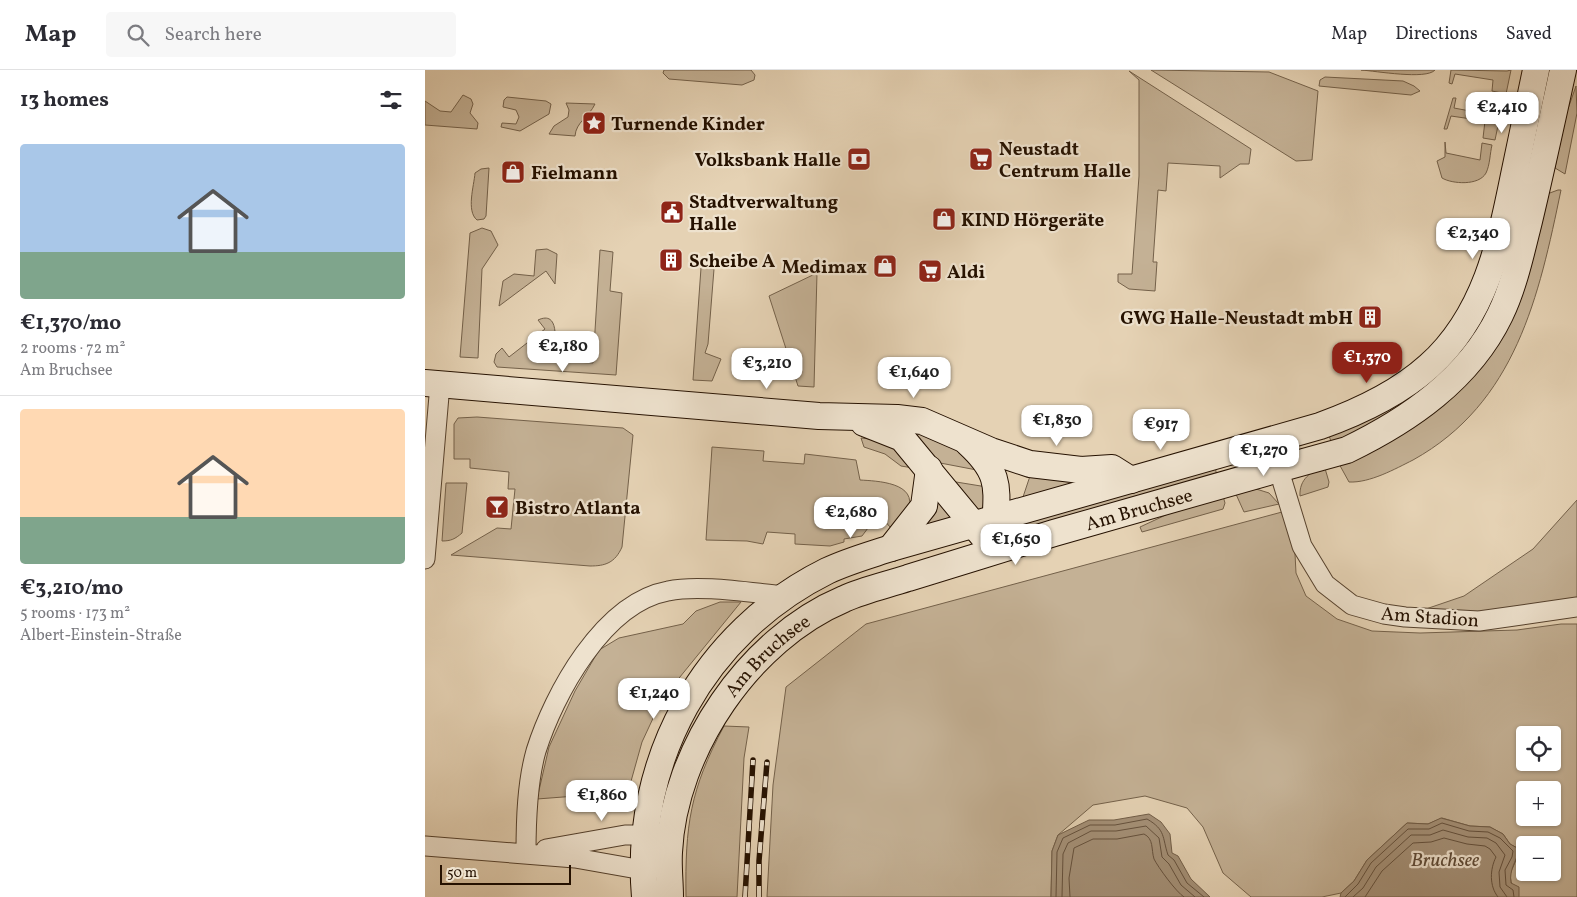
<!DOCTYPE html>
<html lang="en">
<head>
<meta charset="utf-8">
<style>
  body { margin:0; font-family:Vollkorn,serif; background:#f7f7f7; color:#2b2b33; height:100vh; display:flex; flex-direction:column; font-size:19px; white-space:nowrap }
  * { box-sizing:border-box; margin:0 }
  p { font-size:16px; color:#7c7c81 }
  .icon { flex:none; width:28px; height:28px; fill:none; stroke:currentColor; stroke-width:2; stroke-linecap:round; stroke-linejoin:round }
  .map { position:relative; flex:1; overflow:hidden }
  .details { display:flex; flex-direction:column; background:#fff; width:425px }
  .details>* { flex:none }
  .tools { position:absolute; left:1091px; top:656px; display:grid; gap:10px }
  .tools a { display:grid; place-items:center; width:45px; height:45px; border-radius:5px; background:#fff; box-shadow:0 1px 4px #0004; font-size:25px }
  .scale { position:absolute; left:15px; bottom:12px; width:131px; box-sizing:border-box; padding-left:5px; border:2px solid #251100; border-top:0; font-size:14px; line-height:18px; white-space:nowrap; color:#251100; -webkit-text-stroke:4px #eee2ce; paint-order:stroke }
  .price { position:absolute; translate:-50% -42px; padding:0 11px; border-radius:10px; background:#fff; color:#222; font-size:16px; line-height:32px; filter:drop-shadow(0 1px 2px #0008) }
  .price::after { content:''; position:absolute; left:50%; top:30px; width:15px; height:11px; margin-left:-8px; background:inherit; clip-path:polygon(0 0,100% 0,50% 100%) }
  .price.current { background:#8f2418; color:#fff }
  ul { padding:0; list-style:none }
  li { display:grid; align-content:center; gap:10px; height:265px; padding:0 20px }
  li+li { border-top:1px solid #e1e1e2 }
  li span { display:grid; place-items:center; height:155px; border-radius:5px; color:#555 }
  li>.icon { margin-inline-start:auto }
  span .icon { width:90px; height:90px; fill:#fffc; stroke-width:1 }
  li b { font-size:21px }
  h2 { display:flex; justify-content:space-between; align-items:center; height:60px; padding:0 20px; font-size:21px }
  header { display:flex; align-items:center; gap:30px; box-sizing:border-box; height:70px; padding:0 25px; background:#fff; border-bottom:1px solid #e1e1e2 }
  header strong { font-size:24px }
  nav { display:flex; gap:28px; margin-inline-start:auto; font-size:18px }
  .search { width:350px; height:45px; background:#f7f7f7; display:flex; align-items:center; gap:12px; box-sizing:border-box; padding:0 18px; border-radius:5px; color:#7c7c81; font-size:19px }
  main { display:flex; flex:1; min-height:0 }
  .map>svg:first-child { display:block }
  .green { fill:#c4b195; stroke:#74614a; fill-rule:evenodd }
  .water { fill:#a49077; stroke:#715d47 }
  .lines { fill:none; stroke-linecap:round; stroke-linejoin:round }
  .shore { stroke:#64503c; stroke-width:1 }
  .street-casing { stroke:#55412d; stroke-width:21 }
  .secondary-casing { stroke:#251100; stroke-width:28 }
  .street { stroke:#eee2ce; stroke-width:19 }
  .secondary { stroke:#eee2ce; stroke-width:26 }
  .rail-casing { stroke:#251100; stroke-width:5.5 }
  .rail { stroke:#eee2ce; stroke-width:4; stroke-dasharray:11; stroke-linecap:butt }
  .labels { text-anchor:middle; stroke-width:4.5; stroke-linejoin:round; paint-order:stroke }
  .poi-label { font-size:19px; font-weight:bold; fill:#251100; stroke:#eee2ce; text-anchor:start }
  .street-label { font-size:19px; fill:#251100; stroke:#eee2ce }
  .water-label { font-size:20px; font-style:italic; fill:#5e4a36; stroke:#eee2ce }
</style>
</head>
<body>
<header>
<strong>Map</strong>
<div class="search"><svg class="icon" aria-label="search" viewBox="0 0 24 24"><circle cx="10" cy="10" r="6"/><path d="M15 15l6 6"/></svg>Search here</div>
<nav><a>Map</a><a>Directions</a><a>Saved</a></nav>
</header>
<main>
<section class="details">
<h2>13 homes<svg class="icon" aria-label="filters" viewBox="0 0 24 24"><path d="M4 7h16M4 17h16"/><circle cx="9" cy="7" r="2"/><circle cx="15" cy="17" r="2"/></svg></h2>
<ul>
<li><span style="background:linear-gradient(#a9c7e8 70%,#7fa58c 0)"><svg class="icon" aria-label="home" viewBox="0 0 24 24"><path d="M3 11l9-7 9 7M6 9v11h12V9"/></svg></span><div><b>€1,370/mo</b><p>2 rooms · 72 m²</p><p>Am Bruchsee</p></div></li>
<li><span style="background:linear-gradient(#ffd9b3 70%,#7fa58c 0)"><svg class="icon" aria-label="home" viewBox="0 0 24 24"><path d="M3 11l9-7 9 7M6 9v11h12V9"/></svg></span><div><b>€3,210/mo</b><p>5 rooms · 173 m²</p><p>Albert-Einstein-Straße</p></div></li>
</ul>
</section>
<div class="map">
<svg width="1152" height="827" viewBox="0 0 1152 827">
  <rect width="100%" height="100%" fill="#e5d2b4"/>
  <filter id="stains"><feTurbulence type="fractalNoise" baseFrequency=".004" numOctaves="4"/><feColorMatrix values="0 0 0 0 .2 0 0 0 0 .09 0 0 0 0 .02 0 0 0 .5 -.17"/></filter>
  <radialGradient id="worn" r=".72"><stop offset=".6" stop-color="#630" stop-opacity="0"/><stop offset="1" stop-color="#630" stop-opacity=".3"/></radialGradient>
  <path class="green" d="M 239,0 L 326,0 L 330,5 L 329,10 L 317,15 L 244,9 L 238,3 Z
    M 726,0 L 844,2 L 893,21 L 887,90 L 871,91 Z
    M 936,0 L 1010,0 C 1001,10 951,1 936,0 Z
    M 1026,0 L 1082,1 L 1086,0 L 1081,24 L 1067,21 L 1068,10 L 1030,4 L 1027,14 L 1024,13 Z
    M 704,1 L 826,79 L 824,94 L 815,94 L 795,108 L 795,96 L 743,93 L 741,121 L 733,120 L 728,192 L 732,192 L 730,221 L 704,219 L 693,212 L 693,204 L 707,204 L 714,106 L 714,10 Z
    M 900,7 L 978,11 L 989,16 L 995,21 L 986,25 L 894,16 L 895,10 Z
    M 1151,16 L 1152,43 L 1140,104 L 1130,98 L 1138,53 Z
    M 1065,24 L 1079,27 L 1070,70 L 1058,68 L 1060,51 L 1026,46 L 1022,59 L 1019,59 L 1028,28 L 1031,28 L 1029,38 L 1061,44 Z
    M 38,25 L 46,29 L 48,34 L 45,43 L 53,53 L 52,59 L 0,55 L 0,31 L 15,41 L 26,42 Z
    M 82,27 L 121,31 L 126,34 L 124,44 L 95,61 L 76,57 L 77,53 L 91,54 L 94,47 L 91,40 L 78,37 L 79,30 Z
    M 141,33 L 170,34 C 164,47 151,52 150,66 L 124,64 L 129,56 L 143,47 L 144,40 Z
    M 1020,72 L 1021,83 L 1055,90 L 1057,73 L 1067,75 C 1065,83 1065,95 1061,103 C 1054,116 1027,114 1017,108 L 1012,91 L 1020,87 Z
    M 64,98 L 61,146 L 59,149 L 52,150 C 41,141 49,116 50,103 L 56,99 Z
    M 1133,120 L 1136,120 C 1114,226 1091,333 988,390 C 970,399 945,413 924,412 L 913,392 L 1016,335 L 1122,124 Z
    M 57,158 L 66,161 L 73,175 L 57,199 L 53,288 L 35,287 L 45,163 Z
    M 122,179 L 132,184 L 130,214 L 121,201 L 74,236 L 78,211 L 89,204 L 109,206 L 111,180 Z
    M 175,180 L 188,182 L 185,221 L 197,223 L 191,305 L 72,297 L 69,292 L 71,284 L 77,278 L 84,287 L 120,259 L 113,250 C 137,239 129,278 129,291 L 168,293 Z
    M 276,198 L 289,199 L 283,274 L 280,283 L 296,289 L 287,311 L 268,310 Z
    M 392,203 L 389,317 L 373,316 L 344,226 Z
    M 1006,308 L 1003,323 L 907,374 L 903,363 Z
    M 52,347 L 198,358 L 208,365 L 197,477 C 190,493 180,496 165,496 L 26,485 L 72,458 L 86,459 L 90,419 L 83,419 L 84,402 L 45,398 L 45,389 L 29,389 L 29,354 L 33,348 Z
    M 487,359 L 529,377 L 557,401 L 510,392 Z
    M 436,368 C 466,371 468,377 488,398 L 476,396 L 460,384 L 439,377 Z
    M 287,377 L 339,381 L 338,391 L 379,394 L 380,384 L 431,390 L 435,410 C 451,411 494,412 483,441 C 481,446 475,452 471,456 L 465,457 L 459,450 L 443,458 L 437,466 L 419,469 L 419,472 L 405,476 L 370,474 L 370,464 L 342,462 L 338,474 L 322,471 L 281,470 Z
    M 899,395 L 904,412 L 903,417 L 875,426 C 874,409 886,402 899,395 Z
    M 790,396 L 792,407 L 602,459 L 587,456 Z
    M 606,403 L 660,410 L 596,433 Z
    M 525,411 L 562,417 L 557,443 L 544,434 Z
    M 21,413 L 42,413 L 37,463 C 30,469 26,471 17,471 Z
    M 828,418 L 844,423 L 854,434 L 819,442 L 810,422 Z
    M 798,426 L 800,433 L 798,439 L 717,462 L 715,457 L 758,437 Z
    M 511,428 L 530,451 L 495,459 Z
    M 1152,430 L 1152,530 L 1056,543 L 992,542 L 1039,526 L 1108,479 Z
    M 857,442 L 870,484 L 871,503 L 881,526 L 912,549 L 947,561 L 995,563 L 1092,560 L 1136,554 L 1152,554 L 1152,827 L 1093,827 C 1078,800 1089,804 1094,779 L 1085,774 L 1078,764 L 1065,757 L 1045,756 L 1017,748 L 1003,754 L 982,753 L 942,790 L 929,811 L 916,823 L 897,827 L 826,827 L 798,803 L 778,757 L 762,738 L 720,726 L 668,735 L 633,765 L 627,781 L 626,827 L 342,827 L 348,715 L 361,617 L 441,554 ZM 1100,665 L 1128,665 L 1128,692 L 1100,692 ZM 1100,720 L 1128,720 L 1128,748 L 1100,748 ZM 1100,775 L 1128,775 L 1128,802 L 1100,802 Z
    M 295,532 L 316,532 L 237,629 L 217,672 L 203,722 L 112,729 L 124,677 L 150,621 L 174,580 L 194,568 L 258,554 L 271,541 Z
    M 299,656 L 324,657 L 319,688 L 312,827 L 261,827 C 260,755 265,720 299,656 Z"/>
  <path class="water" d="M 724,744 L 736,752 L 745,764 L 747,783 L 753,786 L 766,809 L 785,827 L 626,827 L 627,781 L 633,765 L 664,750 L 689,750 Z
    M 1016,748 L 1045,756 L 1065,757 L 1078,764 L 1085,774 L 1094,779 C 1091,794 1084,798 1086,813 L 1094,817 L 1094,827 L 915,827 L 916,823 L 929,811 L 942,790 L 982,753 L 1003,754 Z"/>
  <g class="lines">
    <path class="shore" d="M 631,827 L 632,782 L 638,768 L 665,755 L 690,755 L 722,749 C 741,760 737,767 743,785 L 749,790 L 762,813 L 779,827
      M 637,827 L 638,784 L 643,773 L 666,761 L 691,761 L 721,756 L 734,768 L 737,787 L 744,794 L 756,815 L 770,827
      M 645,827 L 644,808 L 649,778 L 668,769 L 692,769 L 719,764 C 729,769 726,779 729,789 C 733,797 751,822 759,827
      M 920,827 L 933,814 L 946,793 L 983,759 L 1004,759 L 1017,753 L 1044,761 L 1063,762 L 1075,768 L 1088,781 L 1087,787 L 1080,800 L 1081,815 L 1088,820 L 1089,827
      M 928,827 L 938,818 L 951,797 L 986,765 L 1005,765 L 1018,760 L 1043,767 L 1062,768 L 1071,773 L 1080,785 L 1074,802 L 1075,817 L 1082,827
      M 940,827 L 957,801 L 988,773 L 1006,772 L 1019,768 L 1042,774 L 1060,776 L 1065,779 L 1071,787 C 1065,799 1064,816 1073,827"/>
    <g class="street-casing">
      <path id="street" d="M 845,371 L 877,476 L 900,514 L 927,535 L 959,544 L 980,547 L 1054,551 L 1152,537
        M 0,489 L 15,314
        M 0,776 L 150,788 L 218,800 L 230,798
        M 121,779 L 200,765 L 219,765 L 230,772
        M 101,783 C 101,750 102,713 111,681 C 129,624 178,533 243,521 C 275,514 326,523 360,526"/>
    </g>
    <g class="secondary-casing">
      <g id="secondary">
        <path d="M 0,313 L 394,346 L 472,348 L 497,351 L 566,381 L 605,394 L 656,400 L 687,398 L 706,410"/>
        <path d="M 439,353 L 477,368 L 558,466"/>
        <path d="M 543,373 C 579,406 571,420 570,464"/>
        <path d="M 466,478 L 499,436 L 504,399"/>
        <path d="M 220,827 C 208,691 279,562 402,501 C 423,491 445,485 466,478 L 895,356 C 934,342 973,324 1004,296 C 1060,246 1075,174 1089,105 C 1096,70 1104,35 1111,0"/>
        <path id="s1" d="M 245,827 C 245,812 243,797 244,782 C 249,680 324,569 419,529 C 439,520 462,515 483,508 C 532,493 580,478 629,463 C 726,435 824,407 922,380 C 984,350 1044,309 1075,245 C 1089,216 1096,183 1104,151 C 1116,101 1127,50 1138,0"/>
      </g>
    </g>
    <use href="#street" class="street"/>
    <use href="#secondary" class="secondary"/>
    <g class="rail-casing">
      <path id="rail" d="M 320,827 L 328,690
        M 334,827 L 334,791 L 342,692"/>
    </g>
    <use href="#rail" class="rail"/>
  </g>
  <defs>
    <g id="sight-square" transform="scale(1.25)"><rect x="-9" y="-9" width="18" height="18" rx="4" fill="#8f2418" stroke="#eee2ce"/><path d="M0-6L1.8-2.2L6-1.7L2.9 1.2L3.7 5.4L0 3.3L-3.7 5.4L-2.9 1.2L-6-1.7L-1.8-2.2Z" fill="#fff"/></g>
    <g id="bank-square" transform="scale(1.25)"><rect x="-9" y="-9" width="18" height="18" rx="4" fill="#8f2418" stroke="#eee2ce"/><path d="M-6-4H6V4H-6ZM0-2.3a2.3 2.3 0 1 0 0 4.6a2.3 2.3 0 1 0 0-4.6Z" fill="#fff"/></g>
    <g id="supermarket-square" transform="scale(1.25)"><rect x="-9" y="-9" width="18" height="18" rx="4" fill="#8f2418" stroke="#eee2ce"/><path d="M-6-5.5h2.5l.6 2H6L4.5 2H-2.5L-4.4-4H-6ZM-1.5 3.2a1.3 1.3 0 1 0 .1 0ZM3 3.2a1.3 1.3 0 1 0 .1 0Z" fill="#fff"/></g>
    <g id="shop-square" transform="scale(1.25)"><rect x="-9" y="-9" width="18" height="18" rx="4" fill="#8f2418" stroke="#eee2ce"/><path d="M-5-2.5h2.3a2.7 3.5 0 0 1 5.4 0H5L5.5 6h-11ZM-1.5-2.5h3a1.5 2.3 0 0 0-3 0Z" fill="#fff"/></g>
    <g id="civic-square" transform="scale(1.25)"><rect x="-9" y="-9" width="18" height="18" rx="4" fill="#8f2418" stroke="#eee2ce"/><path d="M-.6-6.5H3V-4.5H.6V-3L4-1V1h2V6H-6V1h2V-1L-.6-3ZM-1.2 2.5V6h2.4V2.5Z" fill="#fff"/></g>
    <g id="building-square" transform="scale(1.25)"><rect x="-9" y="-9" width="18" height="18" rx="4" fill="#8f2418" stroke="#eee2ce"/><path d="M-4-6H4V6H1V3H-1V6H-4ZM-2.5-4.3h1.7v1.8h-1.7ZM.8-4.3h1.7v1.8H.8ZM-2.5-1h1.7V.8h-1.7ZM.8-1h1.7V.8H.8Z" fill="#fff"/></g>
    <g id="bar-square" transform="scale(1.25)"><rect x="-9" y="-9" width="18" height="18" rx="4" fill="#8f2418" stroke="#eee2ce"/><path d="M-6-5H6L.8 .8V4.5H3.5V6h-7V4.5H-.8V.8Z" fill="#fff"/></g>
  </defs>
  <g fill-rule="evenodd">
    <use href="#sight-square" x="169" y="53"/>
    <use href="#bank-square" x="434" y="89"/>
    <use href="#supermarket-square" x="556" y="89"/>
    <use href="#shop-square" x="88" y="102"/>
    <use href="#civic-square" x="247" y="142"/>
    <use href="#shop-square" x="519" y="149"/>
    <use href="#building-square" x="246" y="190"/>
    <use href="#shop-square" x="460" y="196"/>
    <use href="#supermarket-square" x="505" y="201"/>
    <use href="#building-square" x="945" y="247"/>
    <use href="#bar-square" x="72" y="437"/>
  </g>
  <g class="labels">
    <g class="poi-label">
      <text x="186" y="60">Turnende Kinder</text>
      <text x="574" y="85">Neustadt<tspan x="574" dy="22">Centrum Halle</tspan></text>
      <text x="416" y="96" text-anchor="end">Volksbank Halle</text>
      <text x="106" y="109">Fielmann</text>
      <text x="264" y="138">Stadtverwaltung<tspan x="264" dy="22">Halle</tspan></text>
      <text x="536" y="156">KIND Hörgeräte</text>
      <text x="264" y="197">Scheibe A</text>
      <text x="442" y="203" text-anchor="end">Medimax</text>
      <text x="522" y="208">Aldi</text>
      <text x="928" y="254" text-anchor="end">GWG Halle-Neustadt mbH</text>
      <text x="90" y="444">Bistro Atlanta</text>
    </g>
    <g class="street-label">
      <text dy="7" stroke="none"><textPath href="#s1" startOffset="676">Am Bruchsee</textPath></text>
      <text transform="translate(1005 546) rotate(4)" y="7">Am Stadion</text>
      <text dy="7" stroke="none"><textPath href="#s1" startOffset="271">Am Bruchsee</textPath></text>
    </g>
    <g class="water-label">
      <text x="1020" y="796">Bruchsee</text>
    </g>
  </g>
  <rect width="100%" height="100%" filter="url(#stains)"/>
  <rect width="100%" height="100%" fill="url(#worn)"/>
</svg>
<div class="tools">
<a><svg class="icon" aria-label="locate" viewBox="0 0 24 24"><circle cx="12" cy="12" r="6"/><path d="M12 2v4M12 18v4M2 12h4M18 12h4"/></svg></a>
<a>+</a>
<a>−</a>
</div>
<div class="scale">50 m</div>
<b class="price" style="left:1077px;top:64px">€2,410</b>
<b class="price" style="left:1048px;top:190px">€2,340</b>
<b class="price" style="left:138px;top:303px">€2,180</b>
<b class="price current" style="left:942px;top:314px">€1,370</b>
<b class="price" style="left:342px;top:320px">€3,210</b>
<b class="price" style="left:489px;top:329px">€1,640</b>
<b class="price" style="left:632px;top:377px">€1,830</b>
<b class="price" style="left:736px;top:381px">€917</b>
<b class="price" style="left:839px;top:407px">€1,270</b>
<b class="price" style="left:426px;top:469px">€2,680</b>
<b class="price" style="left:591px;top:496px">€1,650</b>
<b class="price" style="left:229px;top:650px">€1,240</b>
<b class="price" style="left:177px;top:752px">€1,860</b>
</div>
</main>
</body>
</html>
